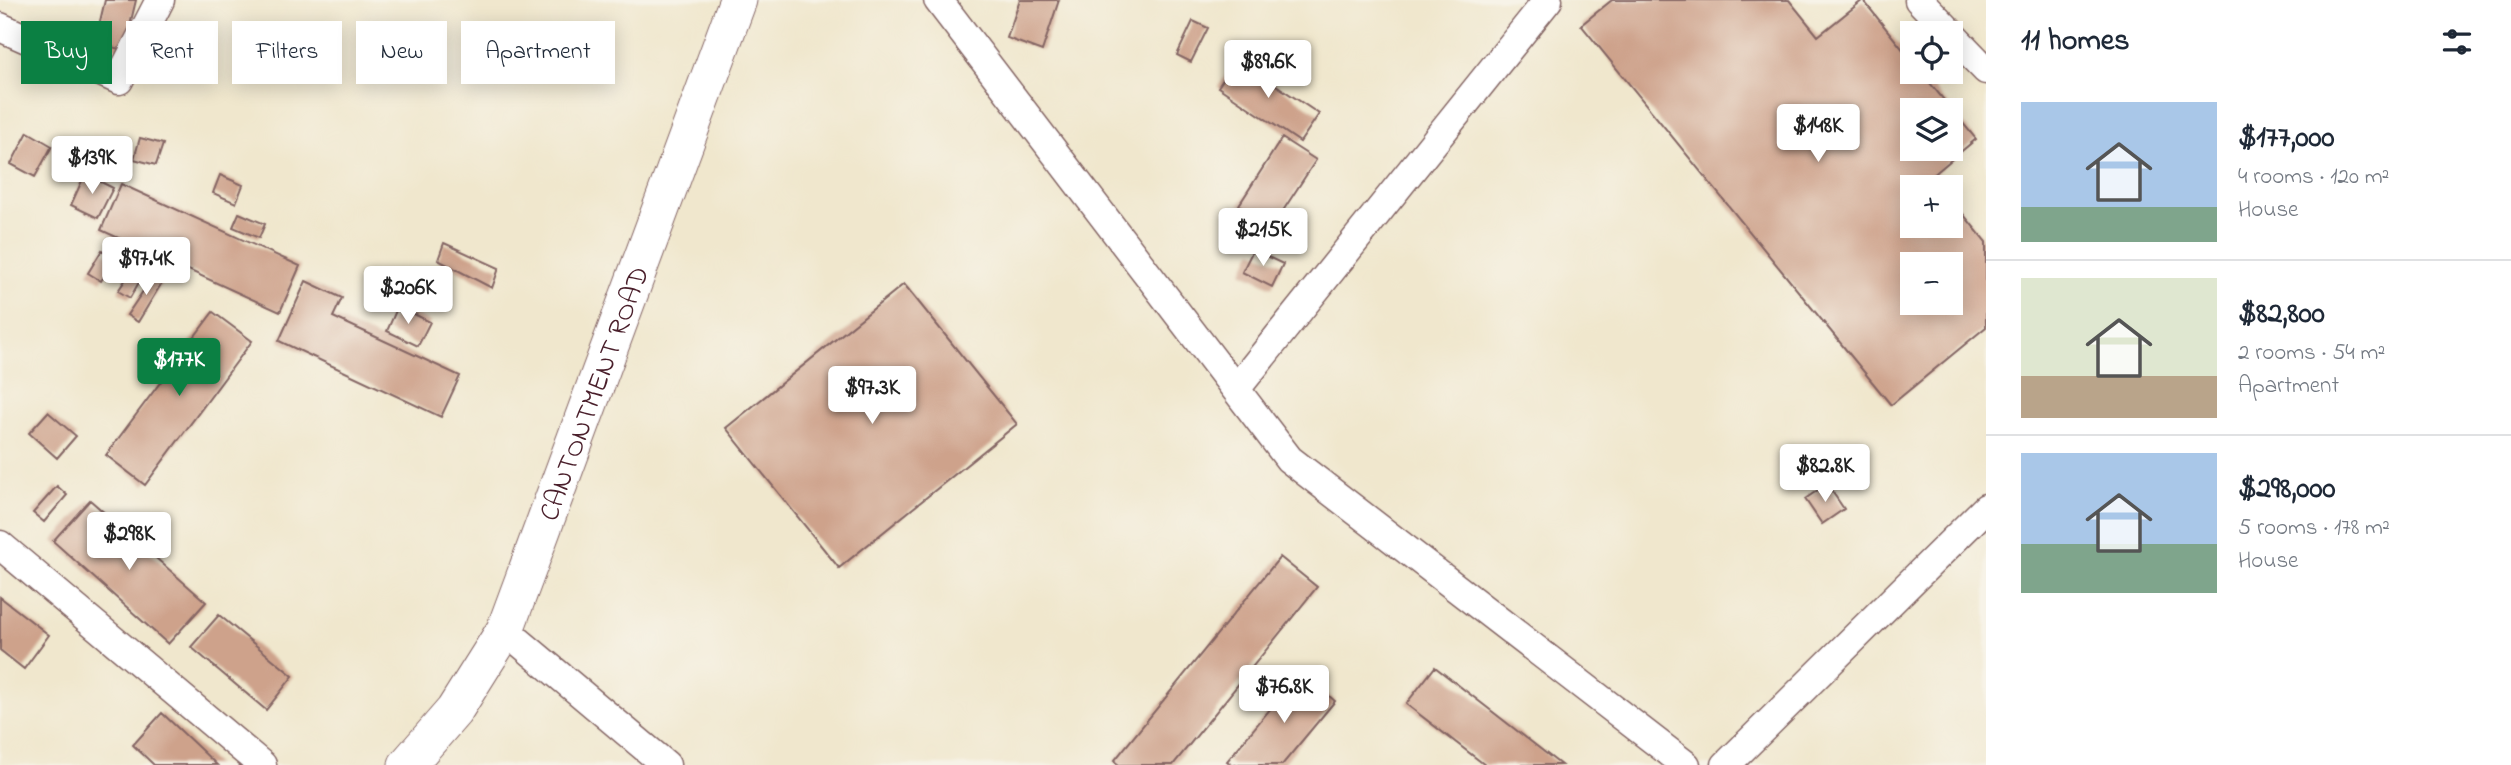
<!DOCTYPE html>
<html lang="en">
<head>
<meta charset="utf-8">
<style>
  body { margin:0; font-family:"Indie Flower",sans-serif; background:#f6f6f7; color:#1f2937; height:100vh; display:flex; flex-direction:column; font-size:26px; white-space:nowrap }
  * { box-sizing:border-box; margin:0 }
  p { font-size:23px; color:#747a83 }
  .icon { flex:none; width:38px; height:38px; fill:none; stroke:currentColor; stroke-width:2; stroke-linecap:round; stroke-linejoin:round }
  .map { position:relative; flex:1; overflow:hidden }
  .sheet { display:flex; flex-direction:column; background:#fff; width:525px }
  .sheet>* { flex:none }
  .hud { position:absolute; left:21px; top:21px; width:665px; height:63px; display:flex; gap:14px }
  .fabs { position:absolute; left:1900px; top:21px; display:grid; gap:14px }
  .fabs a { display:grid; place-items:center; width:63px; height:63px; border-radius:0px; background:#fff; box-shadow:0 4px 18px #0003; font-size:35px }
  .price { position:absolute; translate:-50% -60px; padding:0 16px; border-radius:7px; background:#fff; color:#222; font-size:23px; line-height:46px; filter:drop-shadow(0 2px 4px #0008) }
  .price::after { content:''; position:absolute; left:50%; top:42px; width:21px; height:16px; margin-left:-10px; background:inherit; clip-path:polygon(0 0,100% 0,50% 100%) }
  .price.selected { background:#0b8043; color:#fff }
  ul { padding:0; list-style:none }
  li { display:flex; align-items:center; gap:21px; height:175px; padding:0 35px }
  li+li { border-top:2px solid #e0e1e3 }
  li span { display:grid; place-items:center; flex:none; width:196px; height:140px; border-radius:0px; color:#555 }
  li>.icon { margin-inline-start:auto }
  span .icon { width:84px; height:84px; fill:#fffc; stroke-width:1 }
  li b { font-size:30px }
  h2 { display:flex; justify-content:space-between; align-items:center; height:84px; padding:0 35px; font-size:30px }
  .chip { padding:0 24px; border-radius:0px; background:#fff; box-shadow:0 4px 18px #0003; font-size:24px; line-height:63px }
  .chip.selected { background:#0b8043; color:#fff }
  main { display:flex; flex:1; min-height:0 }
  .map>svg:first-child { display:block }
  .building { fill:#cea28b; fill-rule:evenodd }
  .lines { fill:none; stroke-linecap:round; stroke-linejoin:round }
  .minor-casing { stroke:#846564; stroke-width:31 }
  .tertiary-casing { stroke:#846564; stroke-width:39 }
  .minor { stroke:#fff; stroke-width:28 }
  .tertiary { stroke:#fff; stroke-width:37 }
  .labels { text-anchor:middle; stroke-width:7; stroke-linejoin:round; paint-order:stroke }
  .street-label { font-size:28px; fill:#4a1f2b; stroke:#f7f3e8 }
</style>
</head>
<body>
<main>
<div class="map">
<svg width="1986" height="765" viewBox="0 0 1986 765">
  <rect width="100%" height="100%" fill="#f7f3e8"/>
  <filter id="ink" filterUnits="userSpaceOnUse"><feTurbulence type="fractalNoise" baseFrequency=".0143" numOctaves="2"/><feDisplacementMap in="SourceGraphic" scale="14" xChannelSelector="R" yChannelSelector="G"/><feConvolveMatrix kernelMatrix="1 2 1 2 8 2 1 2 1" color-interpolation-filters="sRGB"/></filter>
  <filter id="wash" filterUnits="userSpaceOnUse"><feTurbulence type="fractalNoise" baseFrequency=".00686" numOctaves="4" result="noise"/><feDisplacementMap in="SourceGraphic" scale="28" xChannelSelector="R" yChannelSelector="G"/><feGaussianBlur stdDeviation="1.57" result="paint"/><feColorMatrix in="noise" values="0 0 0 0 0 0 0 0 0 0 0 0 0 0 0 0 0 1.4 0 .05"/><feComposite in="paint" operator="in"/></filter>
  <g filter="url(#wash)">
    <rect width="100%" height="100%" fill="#f0e7cd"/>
    <g id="blocks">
      <path class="building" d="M 105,0 L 136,0 L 124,50 L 95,43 Z
        M 1020,0 L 1059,0 L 1042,51 L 1007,38 Z
        M 1612,0 L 1789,0 L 1818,36 L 1863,0 L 1913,62 L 1913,72 L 1921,72 L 1976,139 L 1932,176 L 1942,187 L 1913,187 L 1913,226 L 1951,226 L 1951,199 L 1986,242 L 1986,327 L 1891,405 L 1581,25 ZM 1913,110 L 1951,110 L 1951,149 L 1913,149 ZM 1913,264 L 1951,264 L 1951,303 L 1913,303 Z
        M 1193,21 L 1208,28 L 1191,62 L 1177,55 Z
        M 1237,59 L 1319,114 L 1300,142 L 1218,87 Z
        M 28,132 L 52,146 L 35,177 L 11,164 Z
        M 140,138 L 163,144 L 156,165 L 134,159 Z
        M 1282,138 L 1316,160 L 1273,226 L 1239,205 Z
        M 85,174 L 113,188 L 98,218 L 71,205 Z
        M 220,175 L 243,185 L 236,203 L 213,193 Z
        M 121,184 L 300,266 L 280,312 L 101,230 Z
        M 239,213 L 265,224 L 259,238 L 233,227 Z
        M 444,243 L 499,268 L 492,288 L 438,260 Z
        M 102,250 L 115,259 L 101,281 L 88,273 Z
        M 1253,250 L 1283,264 L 1272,287 L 1242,272 Z
        M 132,270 L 142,277 L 130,298 L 118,291 Z
        M 156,272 L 166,276 L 138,322 L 127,315 Z
        M 306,281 L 342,298 L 333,317 L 460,376 L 441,417 L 279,341 Z
        M 904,284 L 1017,424 L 839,568 L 726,428 Z
        M 398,306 L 430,322 L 418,346 L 387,331 Z
        M 213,312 L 252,341 L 145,485 L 106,455 Z
        M 48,412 L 76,436 L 57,458 L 29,433 Z
        M 1827,484 L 1844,509 L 1822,524 L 1805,499 Z
        M 57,486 L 67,495 L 44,522 L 33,513 Z
        M 90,500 L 206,602 L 168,644 L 53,541 Z
        M 1280,557 L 1317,587 L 1173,765 L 1119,765 L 1114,761 Z
        M 0,597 L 49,635 L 24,669 L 0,650 Z
        M 219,615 L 293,676 L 266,710 L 191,647 Z
        M 1435,667 L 1561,765 L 1485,765 L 1406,704 Z
        M 1301,672 L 1335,701 L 1282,765 L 1232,765 L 1227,761 Z
        M 162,713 L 217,765 L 154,765 L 133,745 Z"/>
    </g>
  </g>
  <g filter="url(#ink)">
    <use href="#blocks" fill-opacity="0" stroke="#846564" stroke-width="2"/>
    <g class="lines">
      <g class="minor-casing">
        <path id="minor" d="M 938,0 L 1289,459 L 1686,765
          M 1919,0 L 1951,33
          M 0,27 L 119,80 L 160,0
          M 1951,34 L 1986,70
          M 1236,389 L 1548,0
          M 0,545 L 262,765
          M 505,630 L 666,765
          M 1726,765 L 1986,508"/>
      </g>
      <g class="tertiary-casing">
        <g id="tertiary">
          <path id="s1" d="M 407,765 L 454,711 L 505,630 L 738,0"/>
        </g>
      </g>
      <use href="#minor" class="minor"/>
      <use href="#tertiary" class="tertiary"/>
    </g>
  </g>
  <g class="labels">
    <g class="street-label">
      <text dy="10" stroke="none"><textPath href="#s1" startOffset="420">CANTONTMENT ROAD</textPath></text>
    </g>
  </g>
</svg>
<div class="fabs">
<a><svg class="icon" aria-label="locate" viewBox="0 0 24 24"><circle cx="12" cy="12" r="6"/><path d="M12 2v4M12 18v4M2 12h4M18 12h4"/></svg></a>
<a><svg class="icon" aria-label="layers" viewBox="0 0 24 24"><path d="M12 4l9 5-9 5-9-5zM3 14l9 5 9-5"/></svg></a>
<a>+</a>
<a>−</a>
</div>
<b class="price" style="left:1268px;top:100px">$89.6K</b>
<b class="price" style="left:1818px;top:164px">$148K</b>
<b class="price" style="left:92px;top:196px">$139K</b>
<b class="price" style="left:1263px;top:268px">$215K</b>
<b class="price" style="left:146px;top:297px">$97.4K</b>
<b class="price" style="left:408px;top:326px">$206K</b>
<b class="price selected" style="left:179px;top:398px">$177K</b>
<b class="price" style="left:872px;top:426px">$97.3K</b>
<b class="price" style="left:1825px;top:504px">$82.8K</b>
<b class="price" style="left:129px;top:572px">$298K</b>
<b class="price" style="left:1284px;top:725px">$76.8K</b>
<div class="hud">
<a class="chip selected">Buy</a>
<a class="chip">Rent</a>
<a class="chip">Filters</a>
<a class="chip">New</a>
<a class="chip">Apartment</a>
</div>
</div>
<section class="sheet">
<h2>11 homes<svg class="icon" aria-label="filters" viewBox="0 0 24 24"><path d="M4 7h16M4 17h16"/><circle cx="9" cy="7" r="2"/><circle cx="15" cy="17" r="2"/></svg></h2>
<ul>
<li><span style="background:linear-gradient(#a9c7e8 75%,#7fa58c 0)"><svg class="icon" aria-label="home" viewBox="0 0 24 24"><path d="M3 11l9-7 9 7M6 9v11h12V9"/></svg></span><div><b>$177,000</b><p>4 rooms · 120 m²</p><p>House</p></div></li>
<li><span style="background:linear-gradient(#dfe7d0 70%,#b9a48a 0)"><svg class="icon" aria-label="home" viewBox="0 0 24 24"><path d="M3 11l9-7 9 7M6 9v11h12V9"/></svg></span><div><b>$82,800</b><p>2 rooms · 54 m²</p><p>Apartment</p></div></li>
<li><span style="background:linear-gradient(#a9c7e8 65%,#7fa58c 0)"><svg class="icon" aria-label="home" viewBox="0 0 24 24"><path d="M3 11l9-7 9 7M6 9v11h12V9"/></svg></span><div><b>$298,000</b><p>5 rooms · 178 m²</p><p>House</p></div></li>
</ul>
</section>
</main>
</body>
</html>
